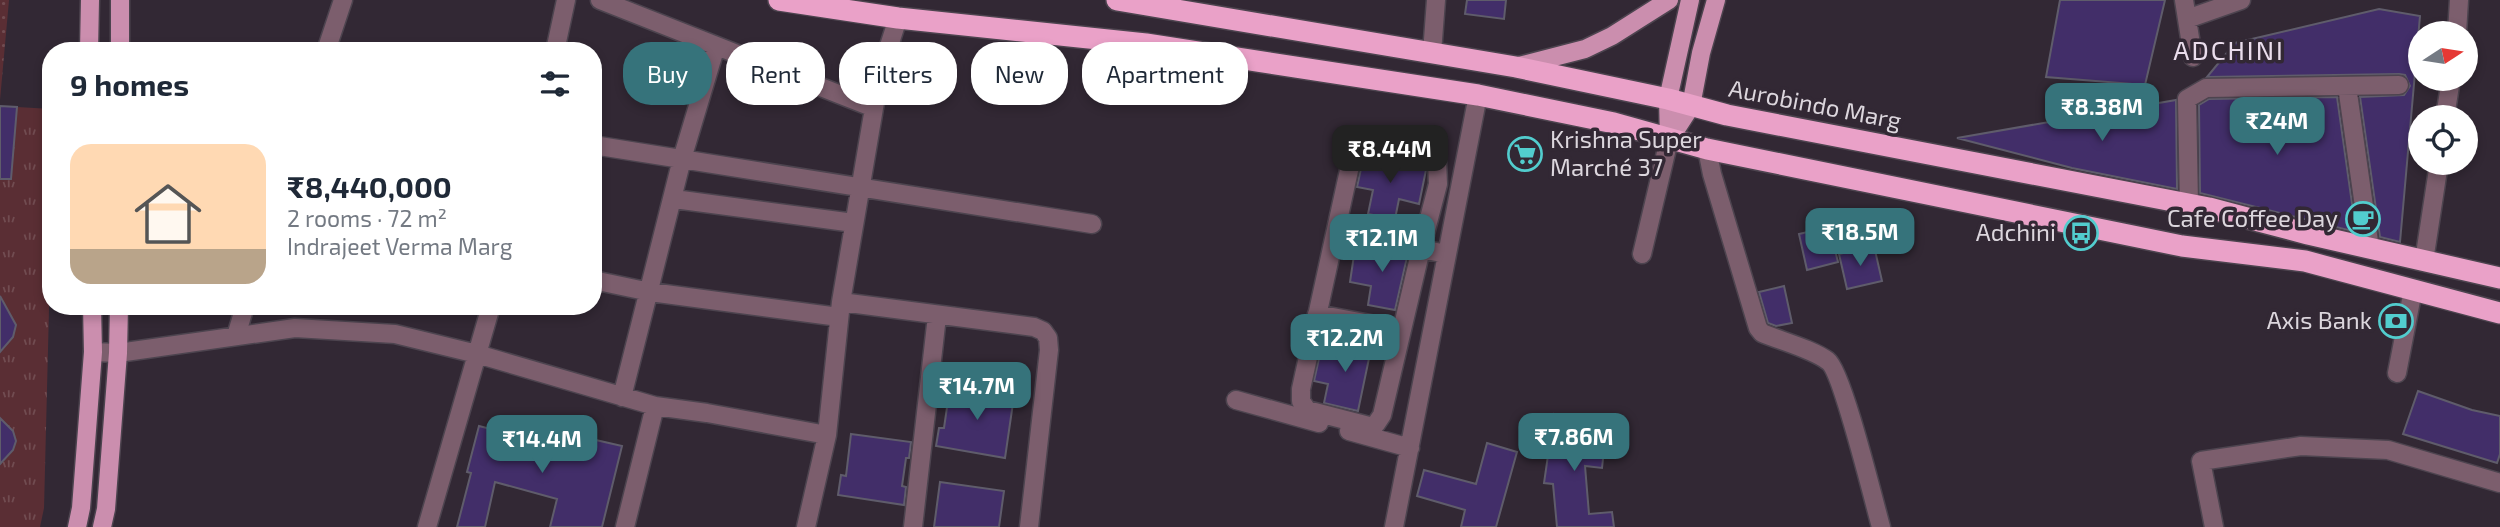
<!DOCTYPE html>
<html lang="en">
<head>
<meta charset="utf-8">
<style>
  body { margin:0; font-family:"Exo 2",sans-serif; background:#f6f6f7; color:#1f2937; height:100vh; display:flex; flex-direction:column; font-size:26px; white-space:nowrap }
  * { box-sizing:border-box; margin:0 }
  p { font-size:23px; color:#747a83 }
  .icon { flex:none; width:38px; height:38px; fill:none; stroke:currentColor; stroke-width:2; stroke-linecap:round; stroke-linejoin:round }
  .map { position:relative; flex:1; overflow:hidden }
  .drawer { position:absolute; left:42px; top:42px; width:560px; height:273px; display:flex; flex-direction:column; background:#fff; border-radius:28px; box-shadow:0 4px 10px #0003 }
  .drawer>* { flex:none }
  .guide { position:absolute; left:623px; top:42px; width:665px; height:63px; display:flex; gap:14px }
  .needle { width:46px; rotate:78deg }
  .controls { position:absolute; left:2408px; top:21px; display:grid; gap:14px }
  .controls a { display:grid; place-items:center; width:70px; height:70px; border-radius:50%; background:#fff; box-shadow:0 4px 10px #0003; font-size:35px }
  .price { position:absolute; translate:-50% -60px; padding:0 16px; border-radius:14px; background:#36737b; color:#fff; font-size:23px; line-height:46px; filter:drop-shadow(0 2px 4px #0008) }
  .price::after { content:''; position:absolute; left:50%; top:42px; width:21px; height:16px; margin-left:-10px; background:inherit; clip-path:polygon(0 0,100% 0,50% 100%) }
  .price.current { background:#222; color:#fff }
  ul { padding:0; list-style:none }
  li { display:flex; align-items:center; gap:21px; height:175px; padding:0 28px }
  li span { display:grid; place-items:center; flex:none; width:196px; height:140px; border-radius:21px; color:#555 }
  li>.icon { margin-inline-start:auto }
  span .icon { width:84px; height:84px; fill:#fffc; stroke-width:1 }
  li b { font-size:30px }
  h2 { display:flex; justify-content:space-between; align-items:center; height:84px; padding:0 28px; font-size:30px }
  .chip { padding:0 24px; border-radius:28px; background:#fff; box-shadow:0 4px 10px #0003; font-size:24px; line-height:63px }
  .chip.current { background:#36737b; color:#fff }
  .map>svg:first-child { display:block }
  .grass { fill:url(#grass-dots) }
  .park { fill:url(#park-tufts) }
  .building { fill:#422e69; stroke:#5f5c6b; stroke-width:2 }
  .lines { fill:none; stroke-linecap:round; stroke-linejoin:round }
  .minor-casing { stroke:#4d444f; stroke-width:21 }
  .major-casing { stroke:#4d444f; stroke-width:21 }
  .highway-casing { stroke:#4d444f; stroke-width:24 }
  .minor { stroke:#7c5e6d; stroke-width:18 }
  .major { stroke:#cb8eae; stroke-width:18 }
  .highway { stroke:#eaa1c8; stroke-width:21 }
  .labels { text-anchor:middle; stroke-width:7; stroke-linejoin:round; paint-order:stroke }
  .street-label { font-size:24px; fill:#dcd6dd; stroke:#322834 }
  .poi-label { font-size:24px; fill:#dcd6dd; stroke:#322834; text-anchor:end }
  .neighbourhood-label { font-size:26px; letter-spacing:2px; fill:#eaddec; stroke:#322834 }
</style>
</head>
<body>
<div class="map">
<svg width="2500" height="527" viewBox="0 0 2500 527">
  <defs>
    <pattern id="grass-dots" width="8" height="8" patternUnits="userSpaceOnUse" patternTransform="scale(1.75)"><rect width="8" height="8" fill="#5a2e34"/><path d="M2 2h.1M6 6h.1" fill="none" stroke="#714c51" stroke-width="1.8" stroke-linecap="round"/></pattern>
    <pattern id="park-tufts" width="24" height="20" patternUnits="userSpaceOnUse" patternTransform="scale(1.75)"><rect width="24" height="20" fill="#5a2e34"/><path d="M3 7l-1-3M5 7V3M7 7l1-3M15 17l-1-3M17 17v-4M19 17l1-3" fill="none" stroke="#714c51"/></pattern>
  </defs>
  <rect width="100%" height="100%" fill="#322834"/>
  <path class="grass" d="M 0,0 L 9,0 L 0,100 Z"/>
  <path class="park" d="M 0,106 L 51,109 L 51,229 L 44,508 L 40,527 L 0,527 Z"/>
  <path class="building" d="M 1467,0 L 1506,0 L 1504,19 L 1465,14 Z
    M 2060,0 L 2165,0 L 2145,85 L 2046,77 Z
    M 2379,9 L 2420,16 L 2400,242 L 2380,237 L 2360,97 L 2404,95 L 2410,86 L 2405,75 L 2399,74 L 2207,77 L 2235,43 Z
    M 2337,97 L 2356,232 L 2200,193 L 2199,105 L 2209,99 Z
    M 2176,100 L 2177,189 L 2072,168 L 1957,138 Z
    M 0,106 L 17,107 L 11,179 L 0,179 Z
    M 1364,155 L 1426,170 L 1419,204 L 1399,199 L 1395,219 L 1368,214 L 1373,190 L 1357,187 Z
    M 1829,227 L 1838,262 L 1807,270 L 1799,234 Z
    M 1382,240 L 1410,244 L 1395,310 L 1368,305 L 1371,286 L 1350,282 L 1354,255 L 1378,259 Z
    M 1874,246 L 1882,281 L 1847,289 L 1839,254 Z
    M 1784,286 L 1792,323 L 1776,326 L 1768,323 L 1759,292 Z
    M 0,296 L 16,325 L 13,337 L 0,352 Z
    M 1341,337 L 1372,344 L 1358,411 L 1324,403 L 1328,384 L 1314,381 L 1320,354 L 1336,358 Z
    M 950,387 L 1014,396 L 1005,458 L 936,446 L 939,428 L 944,428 Z
    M 2418,391 L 2472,410 L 2500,416 L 2500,454 L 2497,463 L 2403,434 Z
    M 1554,414 L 1585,419 L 1582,438 L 1605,441 L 1602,468 L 1585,466 L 1589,514 L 1612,512 L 1614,527 L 1557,527 L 1553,484 L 1544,483 Z
    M 0,418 L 13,431 L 16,441 L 13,450 L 0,464 Z
    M 479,426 L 525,438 L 527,429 L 585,445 L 587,438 L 622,446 L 602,527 L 550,527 L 557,499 L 495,482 L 485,527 L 457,527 L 471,473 L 467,472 Z
    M 851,434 L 911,442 L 909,458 L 906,458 L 902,486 L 906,487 L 904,505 L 838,495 L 841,475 L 846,476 Z
    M 1487,443 L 1517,452 L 1496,527 L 1461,527 L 1465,510 L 1417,496 L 1424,470 L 1476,484 Z
    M 940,482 L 1004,491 L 999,527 L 934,527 Z"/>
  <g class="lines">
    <g class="minor-casing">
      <path id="minor" d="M 600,0 L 874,108
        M 2184,0 L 2193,57
        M 2187,19 L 2241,0
        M 2457,33 L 2459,0
        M 326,51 L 343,0
        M 555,51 L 566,0
        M 1432,53 L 1436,0
        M 2347,86 L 2370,249
        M 2445,117 L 2451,79
        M 593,145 L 1092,224
        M 1707,149 L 1712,174 L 1758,328 L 1762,333 C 1781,341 1812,349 1828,361 C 1842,371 1874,502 1881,527
        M 674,199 L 854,223
        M 2189,204 L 2187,99 L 2206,88 L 2399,85
        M 1338,223 L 1425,235
        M 1421,249 L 1382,415 L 1376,424 L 1369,426 L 1307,410 L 1301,401 L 1301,389 L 1355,143 L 1364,140 L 1429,154 L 1437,161 L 1438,184 L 1421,249 L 1447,254
        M 1642,254 L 1669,140
        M 2424,261 L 2439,163
        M 593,280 L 650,292 L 839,317
        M 841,302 L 1034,327 L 1043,331 L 1048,338 L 1049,350 L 1029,527
        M 1317,314 L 1402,330
        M 236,336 L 245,306
        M 93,352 L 118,353 L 295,328 L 395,334 L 477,354 L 655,406 L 707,413 L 827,435
        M 2397,373 L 2413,290
        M 622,397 L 682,159 L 716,46
        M 1236,400 L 1319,423
        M 1349,431 L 1410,448
        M 427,527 L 491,306
        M 625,527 L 655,406
        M 806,527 L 827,435 L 841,302 L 874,108 L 881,71 L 898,18
        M 913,527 L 937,316
        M 1394,527 L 1478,95
        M 2214,527 L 2201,461 L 2301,446 L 2388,450 L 2500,483"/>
    </g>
    <g class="major-casing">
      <path id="major" d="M 89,51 L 90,0
        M 120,51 L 120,0
        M 1519,66 L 1585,49 L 1612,36 L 1669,0
        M 1669,140 L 1691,106 L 1701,53 L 1716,0
        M 1669,140 L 1668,99 L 1690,0
        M 77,527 L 81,508 L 93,352 L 92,306
        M 102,527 L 106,509 L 118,353 L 119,306"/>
    </g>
    <g class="highway-casing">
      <path id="highway" d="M 779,0 L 898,18 L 1146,44 L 1478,95 L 1614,123 L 1707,149 L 2182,246 L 2305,261 L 2500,313
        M 1117,0 L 1516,67 L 1668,99 L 1727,115 L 2209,208 L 2308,234 L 2500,278"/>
    </g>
    <use href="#minor" class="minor"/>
    <use href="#major" class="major"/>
    <use href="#highway" class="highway"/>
  </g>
  <defs>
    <g id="supermarket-ring" transform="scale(1.75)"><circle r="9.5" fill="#322834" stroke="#52cdce" stroke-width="1.5"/><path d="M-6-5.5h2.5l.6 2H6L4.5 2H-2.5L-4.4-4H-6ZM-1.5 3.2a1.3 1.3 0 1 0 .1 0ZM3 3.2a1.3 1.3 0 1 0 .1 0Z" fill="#52cdce"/></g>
    <g id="cafe-ring" transform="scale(1.75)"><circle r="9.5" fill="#322834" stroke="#52cdce" stroke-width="1.5"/><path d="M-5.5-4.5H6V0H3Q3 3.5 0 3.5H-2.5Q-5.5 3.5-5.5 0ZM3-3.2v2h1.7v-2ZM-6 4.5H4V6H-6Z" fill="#52cdce"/></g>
    <g id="bus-ring" transform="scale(1.75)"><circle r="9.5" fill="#322834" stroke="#52cdce" stroke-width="1.5"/><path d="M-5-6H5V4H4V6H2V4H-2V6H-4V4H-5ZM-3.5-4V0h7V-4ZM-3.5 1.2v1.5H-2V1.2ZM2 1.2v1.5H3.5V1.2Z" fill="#52cdce"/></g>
    <g id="bank-ring" transform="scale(1.75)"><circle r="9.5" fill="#322834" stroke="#52cdce" stroke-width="1.5"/><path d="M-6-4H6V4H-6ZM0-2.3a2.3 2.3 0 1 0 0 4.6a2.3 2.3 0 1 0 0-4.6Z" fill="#52cdce"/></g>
  </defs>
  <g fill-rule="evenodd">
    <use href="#supermarket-ring" x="1525" y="154"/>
    <use href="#cafe-ring" x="2363" y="219"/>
    <use href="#bus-ring" x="2081" y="233"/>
    <use href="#bank-ring" x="2396" y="321"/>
  </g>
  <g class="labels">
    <g class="street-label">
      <text transform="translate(1815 105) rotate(11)" y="8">Aurobindo Marg</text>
    </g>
    <g class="poi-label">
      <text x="1550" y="148" text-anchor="start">Krishna Super<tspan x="1550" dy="28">Marché 37</tspan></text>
      <text x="2338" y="227">Cafe Coffee Day</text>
      <text x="2056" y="241">Adchini</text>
      <text x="2372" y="329">Axis Bank</text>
    </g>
    <g class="neighbourhood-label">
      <text x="2229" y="60">ADCHINI</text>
    </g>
  </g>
</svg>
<div class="controls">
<a><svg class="needle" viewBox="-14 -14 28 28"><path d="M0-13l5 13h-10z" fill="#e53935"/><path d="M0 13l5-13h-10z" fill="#747a83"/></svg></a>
<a><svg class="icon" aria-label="locate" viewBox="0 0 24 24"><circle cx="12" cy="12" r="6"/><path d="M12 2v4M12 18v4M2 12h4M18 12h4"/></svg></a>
</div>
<b class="price" style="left:2102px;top:143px">₹8.38M</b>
<b class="price" style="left:2277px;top:157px">₹24M</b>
<b class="price current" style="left:1390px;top:185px">₹8.44M</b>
<b class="price" style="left:1860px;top:268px">₹18.5M</b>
<b class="price" style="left:1382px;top:274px">₹12.1M</b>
<b class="price" style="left:1345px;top:374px">₹12.2M</b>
<b class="price" style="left:977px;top:422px">₹14.7M</b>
<b class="price" style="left:1574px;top:473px">₹7.86M</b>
<b class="price" style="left:542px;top:475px">₹14.4M</b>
<div class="guide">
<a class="chip current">Buy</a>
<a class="chip">Rent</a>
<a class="chip">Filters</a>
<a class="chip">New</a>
<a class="chip">Apartment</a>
</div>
<section class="drawer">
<h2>9 homes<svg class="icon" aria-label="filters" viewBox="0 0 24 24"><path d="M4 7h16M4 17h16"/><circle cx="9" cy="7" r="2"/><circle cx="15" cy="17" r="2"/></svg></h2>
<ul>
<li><span style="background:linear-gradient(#ffd9b3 75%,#b9a48a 0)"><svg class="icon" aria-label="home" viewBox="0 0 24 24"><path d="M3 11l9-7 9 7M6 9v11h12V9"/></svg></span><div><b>₹8,440,000</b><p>2 rooms · 72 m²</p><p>Indrajeet Verma Marg</p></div></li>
</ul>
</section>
</div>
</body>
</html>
